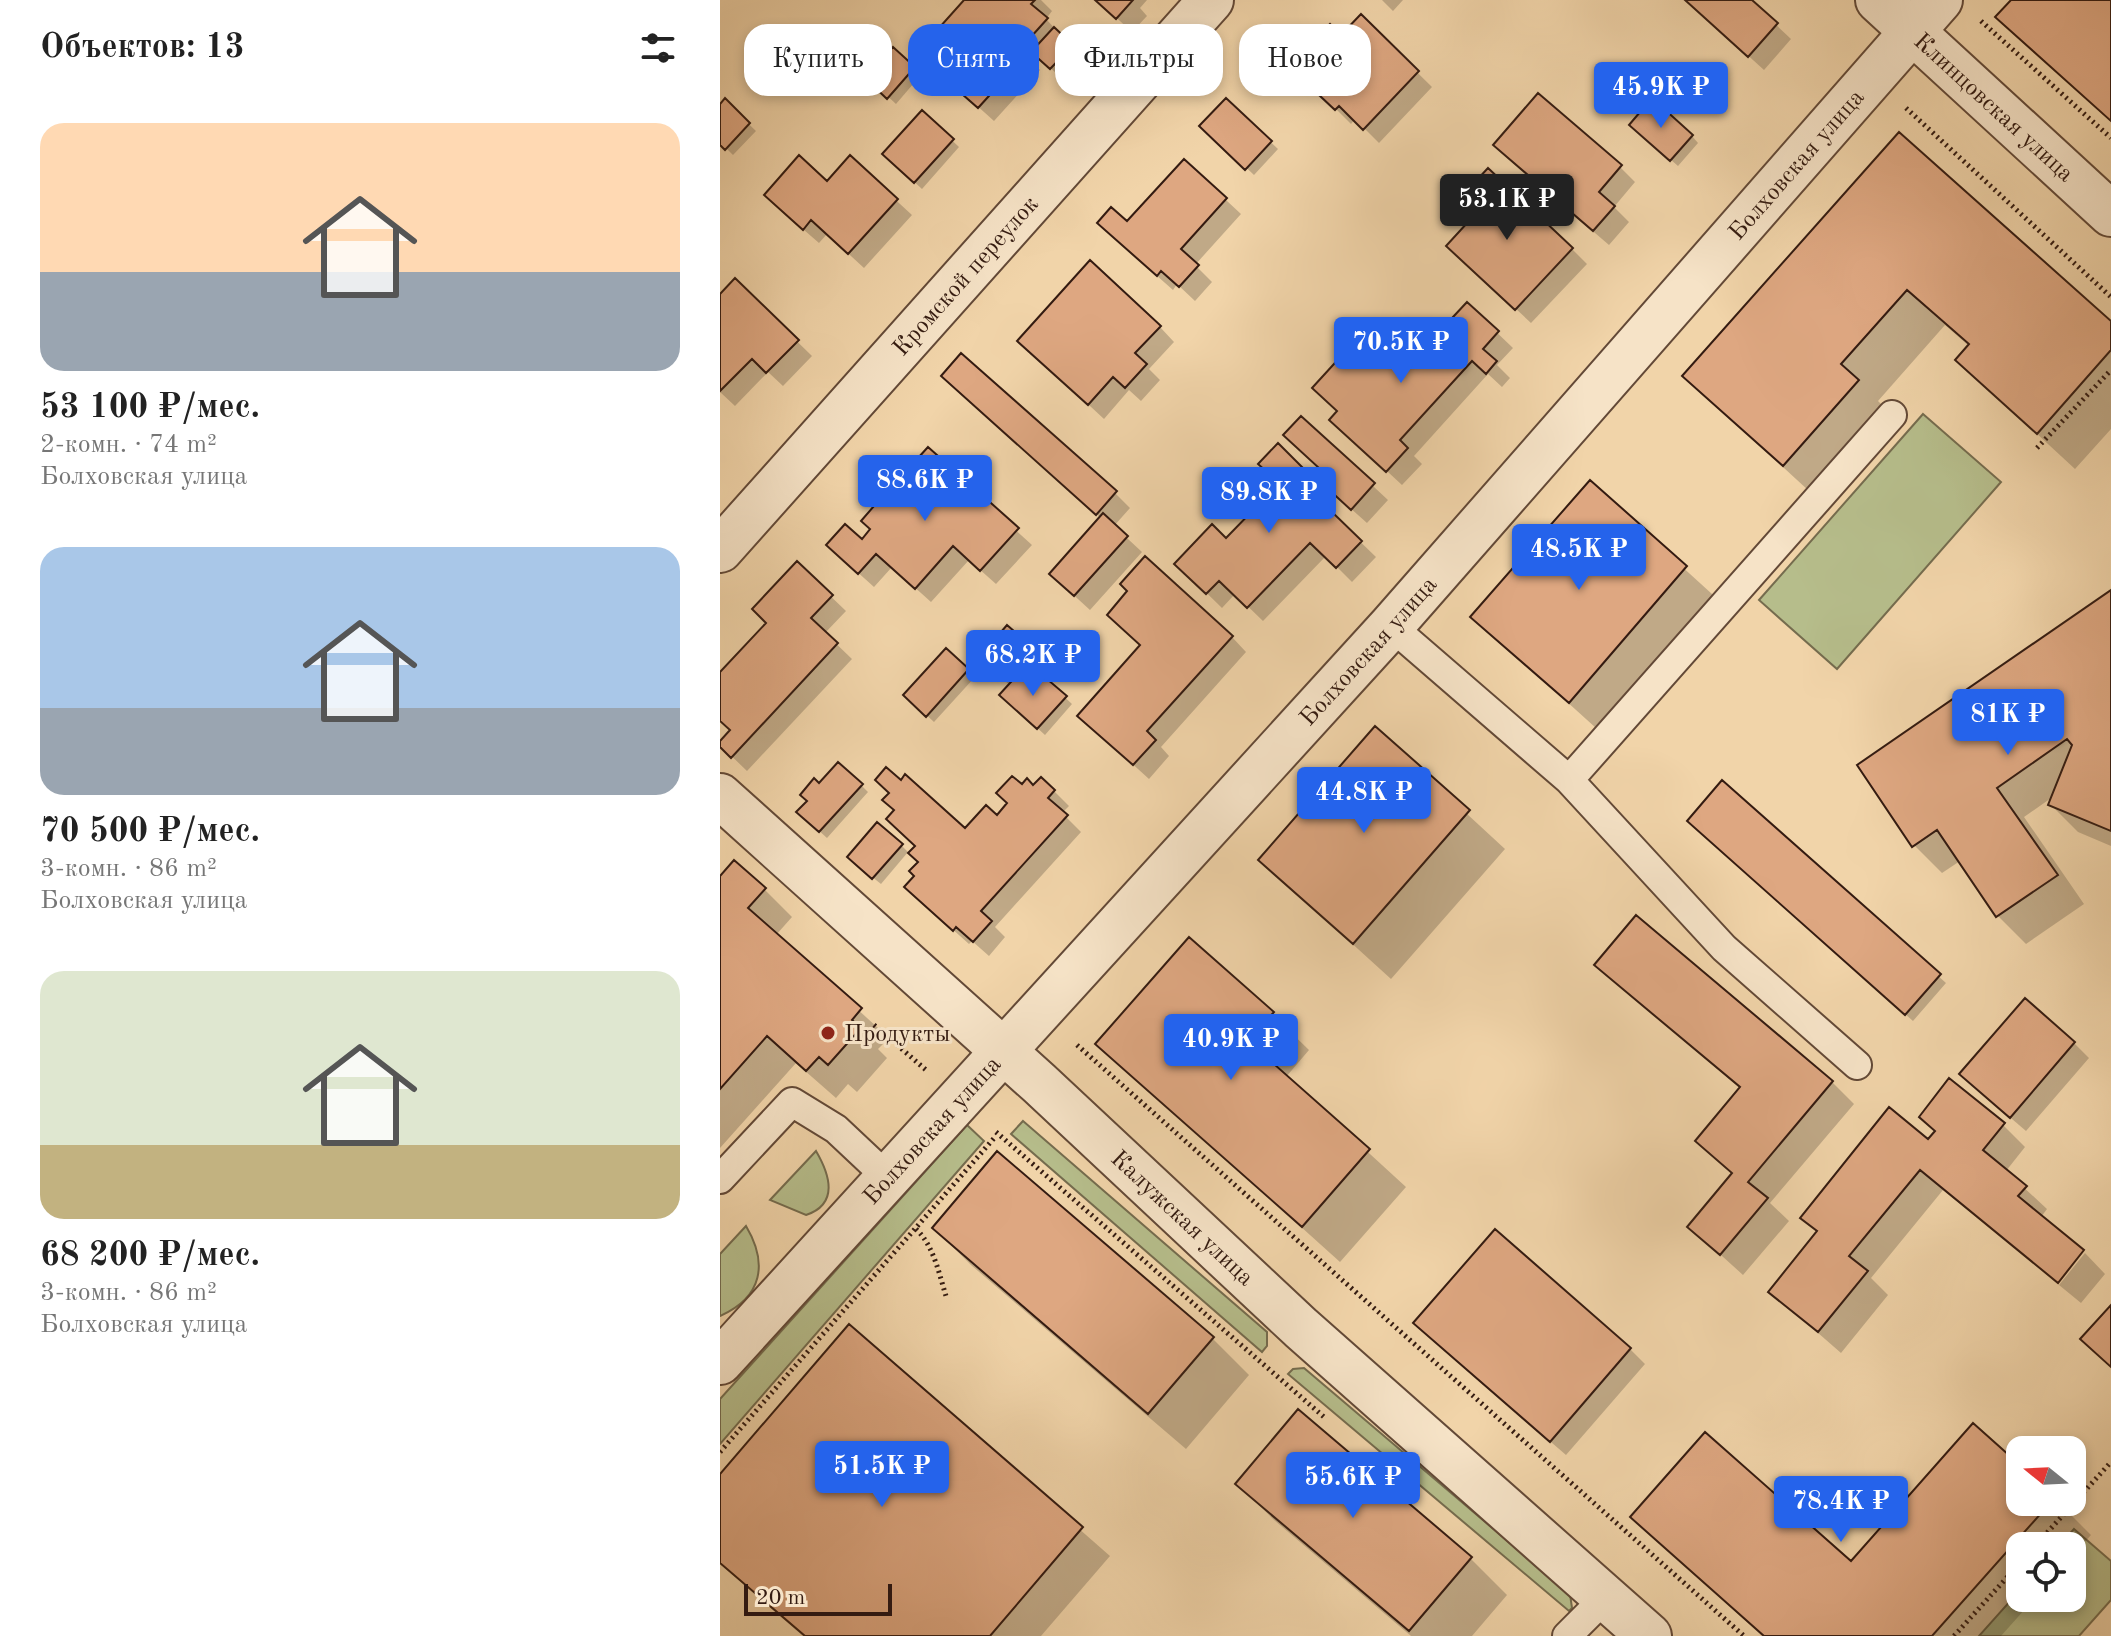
<!DOCTYPE html>
<html lang="ru">
<head>
<meta charset="utf-8">
<style>
  body { margin:0; font-family:"Old Standard TT",serif; background:#f6f6f6; color:#222; height:100vh; display:flex; flex-direction:column; font-size:30px; white-space:nowrap }
  * { box-sizing:border-box; margin:0 }
  p { font-size:26px; color:#767676 }
  .icon { flex:none; width:44px; height:44px; fill:none; stroke:currentColor; stroke-width:2; stroke-linecap:round; stroke-linejoin:round }
  .map { position:relative; flex:1; overflow:hidden }
  .drawer { display:flex; flex-direction:column; background:#fff; width:720px }
  .drawer>* { flex:none }
  .banner { position:absolute; left:24px; top:24px; width:760px; height:72px; display:flex; gap:16px }
  .needle { width:52px; rotate:288deg }
  .fabs { position:absolute; left:1286px; top:1436px; display:grid; gap:16px }
  .fabs a { display:grid; place-items:center; width:80px; height:80px; border-radius:16px; background:#fff; box-shadow:0 4px 12px #0003; font-size:40px }
  .scale { position:absolute; left:24px; bottom:20px; width:148px; box-sizing:border-box; padding-left:8px; border:4px solid #341b11; border-top:0; font-size:22px; line-height:28px; white-space:nowrap; color:#341b11; -webkit-text-stroke:6px #f6e3c7; paint-order:stroke }
  .price { position:absolute; translate:-50% -68px; padding:0 18px; border-radius:8px; background:#2563eb; color:#fff; font-size:26px; line-height:52px; filter:drop-shadow(0 2px 4px #0008) }
  .price::after { content:''; position:absolute; left:50%; top:48px; width:24px; height:18px; margin-left:-12px; background:inherit; clip-path:polygon(0 0,100% 0,50% 100%) }
  .price.current { background:#222; color:#fff }
  ul { padding:0; list-style:none }
  li { display:grid; align-content:center; gap:16px; height:424px; padding:0 40px }
  li span { display:grid; place-items:center; height:248px; border-radius:24px; color:#555 }
  li>.icon { margin-inline-start:auto }
  span .icon { width:144px; height:144px; fill:#fffc; stroke-width:1 }
  li b { font-size:34px }
  h2 { display:flex; justify-content:space-between; align-items:center; height:96px; padding:0 40px; font-size:34px }
  .tag { padding:0 28px; border-radius:24px; background:#fff; box-shadow:0 4px 12px #0003; font-size:28px; line-height:72px }
  .tag.current { background:#2563eb; color:#fff }
  main { display:flex; flex:1; min-height:0 }
  .map>svg:first-child { display:block }
  .green { fill:#b6bd8b; stroke:#756c4e; stroke-width:2 }
  .shadow { fill:#0003 }
  .building { fill:#dea781; stroke:#341b11; stroke-width:2 }
  .lines { fill:none; stroke-linecap:round; stroke-linejoin:round }
  .service-casing { stroke:#634937; stroke-width:32 }
  .minor-casing { stroke:#634937; stroke-width:48 }
  .tertiary-casing { stroke:#634937; stroke-width:48 }
  .path { stroke:#341b11; stroke-width:5; stroke-dasharray:2 4; stroke-linecap:butt }
  .service { stroke:#f6e3c7; stroke-width:28 }
  .minor { stroke:#f6e3c7; stroke-width:44 }
  .tertiary { stroke:#f6e3c7; stroke-width:44 }
  .poi-dot { fill:#8f2418; stroke:#f6e3c7; stroke-width:3 }
  .labels { text-anchor:middle; stroke-width:6; stroke-linejoin:round; paint-order:stroke }
  .street-label { font-size:24px; fill:#341b11; stroke:#f6e3c7 }
  .poi-label { font-size:24px; fill:#341b11; stroke:#f6e3c7; text-anchor:start }
</style>
</head>
<body>
<main>
<section class="drawer">
<h2>Объектов: 13<svg class="icon" aria-label="filters" viewBox="0 0 24 24"><path d="M4 7h16M4 17h16"/><circle cx="9" cy="7" r="2"/><circle cx="15" cy="17" r="2"/></svg></h2>
<ul>
<li><span style="background:linear-gradient(#ffd9b3 60%,#9aa5b1 0)"><svg class="icon" aria-label="home" viewBox="0 0 24 24"><path d="M3 11l9-7 9 7M6 9v11h12V9"/></svg></span><div><b>53 100 ₽/мес.</b><p>2-комн. · 74 m²</p><p>Болховская улица</p></div></li>
<li><span style="background:linear-gradient(#a9c7e8 65%,#9aa5b1 0)"><svg class="icon" aria-label="home" viewBox="0 0 24 24"><path d="M3 11l9-7 9 7M6 9v11h12V9"/></svg></span><div><b>70 500 ₽/мес.</b><p>3-комн. · 86 m²</p><p>Болховская улица</p></div></li>
<li><span style="background:linear-gradient(#dfe7d0 70%,#c2b280 0)"><svg class="icon" aria-label="home" viewBox="0 0 24 24"><path d="M3 11l9-7 9 7M6 9v11h12V9"/></svg></span><div><b>68 200 ₽/мес.</b><p>3-комн. · 86 m²</p><p>Болховская улица</p></div></li>
</ul>
</section>
<div class="map">
<svg width="1391" height="1636" viewBox="0 0 1391 1636">
  <rect width="100%" height="100%" fill="#f1d4a9"/>
  <filter id="stains"><feTurbulence type="fractalNoise" baseFrequency=".0025" numOctaves="4"/><feColorMatrix values="0 0 0 0 .2 0 0 0 0 .09 0 0 0 0 .02 0 0 0 .5 -.17"/></filter>
  <radialGradient id="worn" r=".72"><stop offset=".6" stop-color="#630" stop-opacity="0"/><stop offset="1" stop-color="#630" stop-opacity=".3"/></radialGradient>
  <path class="green" d="M 1203,414 L 1281,482 L 1117,669 L 1039,600 Z
    M 303,1121 L 547,1332 L 547,1346 L 542,1352 L 291,1134 Z
    M 247,1125 L 264,1141 L 0,1444 L 0,1399 Z
    M 96,1151 C 110,1175 119,1204 86,1215 L 50,1200 Z
    M 26,1226 C 48,1263 43,1297 0,1316 L 0,1254 Z
    M 584,1368 L 850,1594 L 852,1608 L 849,1611 L 568,1374 L 573,1369 Z
    M 1354,1529 L 1391,1561 L 1391,1600 L 1359,1636 L 1259,1636 L 1300,1590 L 1300,1598 L 1352,1598 L 1352,1546 L 1339,1546 Z"/>
  <path class="shadow" d="M 247,0 L 321,0 L 332,11 L 326,19 L 358,53 L 338,75 L 320,58 L 314,64 L 320,70 L 274,121 L 244,94 L 234,74 Z
    M 377,0 L 427,0 L 420,8 L 427,16 L 412,32 Z
    M 662,0 L 683,0 L 673,11 Z
    M 967,0 L 1030,0 L 1071,39 L 1044,70 Z
    M 1293,0 L 1391,0 L 1391,122 L 1278,17 Z
    M 641,17 L 712,87 L 659,143 L 635,119 L 631,124 L 602,95 Z
    M 173,50 L 200,76 L 176,104 L 148,78 Z
    M 506,100 L 558,149 L 534,175 L 482,126 Z
    M 5,101 L 36,131 L 13,155 L 0,142 L 0,107 Z
    M 202,112 L 239,147 L 202,189 L 164,154 Z
    M 918,131 L 972,136 L 978,143 L 958,166 Z
    M 1180,135 L 1391,323 L 1391,429 L 1355,469 L 1237,360 L 1249,346 L 1225,325 L 1158,401 L 1175,418 L 1101,502 L 964,376 Z
    M 130,158 L 192,215 L 144,268 L 107,234 L 99,243 L 61,210 L 107,184 Z
    M 790,160 L 900,167 L 915,182 L 894,207 L 909,222 L 889,245 Z
    M 464,161 L 521,214 L 475,265 L 492,282 L 475,301 L 457,284 L 453,290 L 394,238 Z
    M 763,210 L 852,249 L 867,264 L 811,323 L 744,260 Z
    M 15,281 L 92,356 L 63,386 L 48,372 L 15,406 L 0,392 L 0,297 Z
    M 747,304 L 793,348 L 777,365 L 790,378 L 782,387 L 768,374 L 694,456 L 702,464 L 682,485 L 627,434 L 659,366 L 692,364 Z
    M 440,327 L 454,342 L 429,369 L 440,380 L 421,401 L 409,390 L 384,419 L 315,355 Z
    M 238,391 L 395,493 L 410,508 L 394,526 L 422,552 L 370,610 L 347,589 L 381,518 Z
    M 581,419 L 668,500 L 647,523 L 610,490 Z
    M 558,446 L 602,489 L 594,497 L 656,557 L 632,582 L 606,556 L 543,621 L 515,594 L 502,608 L 457,564 L 506,541 L 544,502 Z
    M 208,450 L 312,545 L 276,584 L 249,560 L 211,602 L 172,567 L 154,587 L 124,560 L 152,530 Z
    M 870,483 L 1003,604 L 887,738 L 753,617 Z
    M 77,564 L 126,611 L 105,633 L 132,659 L 27,771 L 0,745 L 12,730 L 0,719 L 0,674 L 48,623 Z
    M 1391,592 L 1391,846 L 1358,832 L 1330,804 L 1334,796 L 1304,817 L 1364,904 L 1306,944 L 1278,916 L 1240,861 L 1222,873 L 1194,845 Z
    M 512,637 L 526,652 L 441,747 L 449,756 L 429,779 L 375,730 Z
    M 308,646 L 315,653 L 300,671 L 313,683 L 321,675 L 352,704 L 325,735 L 289,702 L 291,686 L 267,666 Z
    M 226,651 L 255,677 L 214,722 L 185,695 Z
    M 655,729 L 785,849 L 671,979 L 540,860 Z
    M 1002,783 L 1226,983 L 1193,1021 L 976,828 Z
    M 99,785 L 141,785 L 148,792 L 107,838 L 86,819 Z
    M 302,787 L 334,791 L 349,806 L 342,813 L 361,832 L 275,927 L 285,937 L 269,956 L 252,941 L 249,944 L 202,902 L 245,831 L 277,818 Z
    M 181,845 L 188,852 L 161,884 L 136,864 Z
    M 0,879 L 44,889 L 72,917 L 56,935 L 169,1038 L 158,1049 L 167,1058 L 137,1092 L 128,1084 L 116,1098 L 76,1063 L 0,1148 Z
    M 877,965 L 1112,1082 L 1134,1104 L 1050,1203 L 1069,1221 L 1023,1275 L 970,1227 L 1013,1175 L 978,1141 L 1021,1089 Z
    M 552,1014 L 589,1050 L 566,1077 L 686,1187 L 620,1262 L 378,1044 Z
    M 1354,1043 L 1369,1058 L 1306,1131 L 1257,1089 Z
    M 1283,1125 L 1305,1147 L 1286,1171 L 1327,1209 L 1321,1217 L 1361,1251 L 1336,1282 L 1223,1190 L 1151,1278 L 1168,1295 L 1121,1353 L 1050,1291 L 1098,1233 L 1082,1217 L 1208,1142 Z
    M 278,1154 L 493,1339 L 529,1375 L 466,1449 L 251,1265 L 214,1228 Z
    M 1365,1253 L 1385,1274 L 1361,1303 L 1339,1285 Z
    M 129,1327 L 390,1556 L 321,1636 L 83,1636 L 0,1564 L 0,1477 Z
    M 710,1338 L 910,1349 L 925,1364 L 846,1455 Z
    M 1300,1468 L 1300,1502 L 1338,1502 L 1371,1535 L 1352,1556 L 1352,1546 L 1300,1546 L 1300,1598 L 1315,1598 L 1281,1636 L 1042,1636 L 913,1517 L 1131,1564 Z
    M 517,1483 L 750,1558 L 787,1595 L 752,1636 L 691,1636 L 554,1520 Z"/>
  <path class="building" d="M 244,0 L 315,0 L 311,4 L 328,18 L 301,48 L 307,54 L 258,108 L 226,80 L 232,74 L 202,47 Z
    M 375,0 L 413,0 L 396,19 Z
    M 965,0 L 1032,0 L 1058,23 L 1028,57 Z
    M 1291,0 L 1391,0 L 1391,121 L 1275,17 Z
    M 641,14 L 699,71 L 643,130 L 619,106 L 615,110 L 599,95 L 603,92 L 584,73 L 604,52 L 593,41 L 610,24 L 621,35 Z
    M 334,27 L 353,45 L 330,69 L 311,52 Z
    M 173,47 L 195,67 L 167,99 L 145,78 Z
    M 818,93 L 902,165 L 879,192 L 895,206 L 873,231 L 773,145 Z
    M 5,98 L 30,123 L 5,150 L 0,145 L 0,104 Z
    M 506,98 L 552,141 L 525,170 L 479,126 Z
    M 932,98 L 973,135 L 950,161 L 909,125 Z
    M 202,110 L 234,139 L 194,183 L 162,154 Z
    M 1179,132 L 1391,321 L 1391,350 L 1317,434 L 1235,360 L 1249,344 L 1187,290 L 1121,364 L 1139,380 L 1063,466 L 962,376 Z
    M 79,155 L 107,181 L 130,155 L 178,199 L 128,254 L 91,220 L 83,230 L 44,195 Z
    M 464,159 L 507,198 L 461,249 L 479,265 L 459,287 L 441,271 L 437,276 L 377,223 L 391,207 L 407,221 Z
    M 768,168 L 853,248 L 795,310 L 726,246 L 760,209 L 744,194 Z
    M 370,260 L 441,326 L 415,353 L 427,364 L 405,388 L 393,377 L 368,405 L 297,341 Z
    M 15,278 L 79,340 L 46,373 L 32,359 L 0,391 L 0,294 Z
    M 747,302 L 779,331 L 763,349 L 777,361 L 766,374 L 752,361 L 680,440 L 688,448 L 666,472 L 609,420 L 617,411 L 592,388 L 635,341 L 659,363 L 675,346 L 692,361 Z
    M 241,353 L 397,491 L 376,515 L 221,376 Z
    M 581,416 L 655,483 L 631,510 L 593,475 L 599,468 L 563,435 Z
    M 558,443 L 588,473 L 580,481 L 642,541 L 616,568 L 590,543 L 527,608 L 499,581 L 486,594 L 454,564 L 492,524 L 506,538 L 542,501 L 529,490 L 547,472 L 538,464 Z
    M 208,447 L 299,528 L 260,571 L 233,546 L 195,589 L 156,554 L 138,574 L 106,545 L 125,524 L 142,539 L 150,529 L 141,521 L 154,506 L 143,495 L 158,480 L 169,490 Z
    M 870,480 L 967,566 L 849,703 L 750,617 Z
    M 383,513 L 408,536 L 354,596 L 329,574 Z
    M 425,556 L 513,636 L 427,731 L 436,740 L 413,765 L 357,716 L 420,645 L 387,615 L 407,591 L 400,584 Z
    M 77,561 L 113,595 L 91,618 L 118,643 L 11,758 L 0,747 L 0,741 L 10,730 L 0,721 L 0,672 L 46,623 L 32,609 Z
    M 1391,590 L 1391,831 L 1328,805 L 1352,745 L 1347,739 L 1277,788 L 1338,875 L 1276,917 L 1217,830 L 1192,847 L 1137,765 Z
    M 287,625 L 310,645 L 280,679 L 258,659 Z
    M 226,648 L 249,669 L 206,717 L 183,695 Z
    M 302,670 L 313,680 L 320,673 L 347,696 L 317,729 L 279,695 Z
    M 655,726 L 750,810 L 633,944 L 538,860 Z
    M 118,762 L 143,784 L 99,832 L 76,812 L 87,801 L 80,795 L 94,778 L 99,783 Z
    M 166,767 L 181,780 L 185,774 L 245,828 L 266,805 L 277,815 L 287,803 L 276,793 L 292,776 L 302,784 L 307,778 L 313,785 L 321,777 L 335,790 L 328,798 L 348,815 L 261,911 L 272,921 L 253,942 L 236,927 L 233,931 L 184,887 L 194,876 L 189,871 L 198,862 L 188,853 L 195,846 L 166,819 L 174,810 L 162,800 L 169,793 L 155,780 Z
    M 1002,780 L 1221,974 L 1185,1015 L 967,821 Z
    M 157,822 L 183,844 L 152,879 L 127,857 Z
    M 14,860 L 46,888 L 28,908 L 142,1008 L 132,1020 L 141,1028 L 108,1065 L 99,1057 L 86,1071 L 47,1036 L 0,1089 L 0,876 Z
    M 916,915 L 1113,1081 L 1028,1182 L 1048,1198 L 1000,1255 L 967,1227 L 1012,1173 L 975,1141 L 1020,1087 L 874,965 Z
    M 469,937 L 554,1012 L 528,1041 L 650,1149 L 582,1227 L 375,1044 Z
    M 1305,998 L 1355,1042 L 1290,1118 L 1239,1074 Z
    M 1229,1078 L 1285,1123 L 1263,1150 L 1307,1186 L 1298,1196 L 1364,1250 L 1338,1283 L 1200,1170 L 1129,1256 L 1148,1271 L 1098,1332 L 1048,1292 L 1097,1231 L 1080,1218 L 1169,1107 L 1208,1139 L 1215,1131 L 1199,1117 Z
    M 277,1151 L 494,1337 L 428,1414 L 212,1228 Z
    M 775,1229 L 911,1348 L 830,1442 L 693,1323 Z
    M 1391,1305 L 1391,1367 L 1360,1339 Z
    M 129,1324 L 363,1527 L 270,1636 L 85,1636 L 0,1563 L 0,1474 Z
    M 578,1409 L 752,1557 L 689,1631 L 515,1484 Z
    M 1253,1423 L 1300,1465 L 1300,1502 L 1331,1502 L 1212,1636 L 1044,1636 L 910,1517 L 985,1432 L 1131,1561 Z"/>
  <g class="lines">
    <g class="service-casing">
      <path id="service" d="M 671,626 L 849,780 L 1004,948 L 1137,1065
        M 849,780 L 1172,415
        M 0,1179 L 72,1102 L 116,1129 L 166,1176
        M 847,1636 L 886,1597"/>
    </g>
    <g class="minor-casing">
      <g id="minor">
        <path id="s1" d="M 1158,0 L 1391,214"/>
        <path id="s2" d="M 0,550 L 491,0"/>
        <path id="s3" d="M 0,796 L 319,1083 L 581,1328 L 929,1636"/>
      </g>
    </g>
    <g class="tertiary-casing">
      <g id="tertiary">
        <path id="s4" d="M 0,1362 L 671,626 L 1220,0"/>
      </g>
    </g>
    <path class="path" d="M 1261,21 L 1391,138
      M 1186,108 L 1391,297
      M 1317,448 L 1391,370
      M 154,1025 L 206,1070
      M 357,1045 L 1024,1636
      M 276,1132 L 604,1417
      M 196,1229 C 214,1246 219,1274 226,1296
      M 0,1452 L 276,1136
      M 1315,1546 L 1391,1462
      M 1234,1636 L 1300,1563"/>
    <use href="#service" class="service"/>
    <use href="#minor" class="minor"/>
    <use href="#tertiary" class="tertiary"/>
  </g>
  <circle class="poi-dot" cx="108" cy="1033" r="8"/>
  <g class="labels">
    <g class="street-label">
      <text dy="8" stroke="none"><textPath href="#s1" startOffset="158">Клинцовская улица</textPath></text>
      <text dy="8" stroke="none"><textPath href="#s4" startOffset="1610">Болховская улица</textPath></text>
      <text dy="8" stroke="none"><textPath href="#s2" startOffset="368">Кромской переулок</textPath></text>
      <text dy="8" stroke="none"><textPath href="#s4" startOffset="962">Болховская улица</textPath></text>
      <text dy="8" stroke="none"><textPath href="#s4" startOffset="314">Болховская улица</textPath></text>
      <text dy="8" stroke="none"><textPath href="#s3" startOffset="626">Калужская улица</textPath></text>
    </g>
    <g class="poi-label">
      <text x="124" y="1041">Продукты</text>
    </g>
  </g>
  <rect width="100%" height="100%" filter="url(#stains)"/>
  <rect width="100%" height="100%" fill="url(#worn)"/>
</svg>
<div class="fabs">
<a><svg class="needle" viewBox="-14 -14 28 28"><path d="M0-13l5 13h-10z" fill="#e53935"/><path d="M0 13l5-13h-10z" fill="#767676"/></svg></a>
<a><svg class="icon" aria-label="locate" viewBox="0 0 24 24"><circle cx="12" cy="12" r="6"/><path d="M12 2v4M12 18v4M2 12h4M18 12h4"/></svg></a>
</div>
<div class="scale">20 m</div>
<b class="price" style="left:941px;top:130px">45.9K ₽</b>
<b class="price current" style="left:787px;top:242px">53.1K ₽</b>
<b class="price" style="left:681px;top:385px">70.5K ₽</b>
<b class="price" style="left:205px;top:523px">88.6K ₽</b>
<b class="price" style="left:549px;top:535px">89.8K ₽</b>
<b class="price" style="left:859px;top:592px">48.5K ₽</b>
<b class="price" style="left:313px;top:698px">68.2K ₽</b>
<b class="price" style="left:1288px;top:757px">81K ₽</b>
<b class="price" style="left:644px;top:835px">44.8K ₽</b>
<b class="price" style="left:511px;top:1082px">40.9K ₽</b>
<b class="price" style="left:162px;top:1509px">51.5K ₽</b>
<b class="price" style="left:633px;top:1520px">55.6K ₽</b>
<b class="price" style="left:1121px;top:1544px">78.4K ₽</b>
<div class="banner">
<a class="tag">Купить</a>
<a class="tag current">Снять</a>
<a class="tag">Фильтры</a>
<a class="tag">Новое</a>
</div>
</div>
</main>
</body>
</html>
